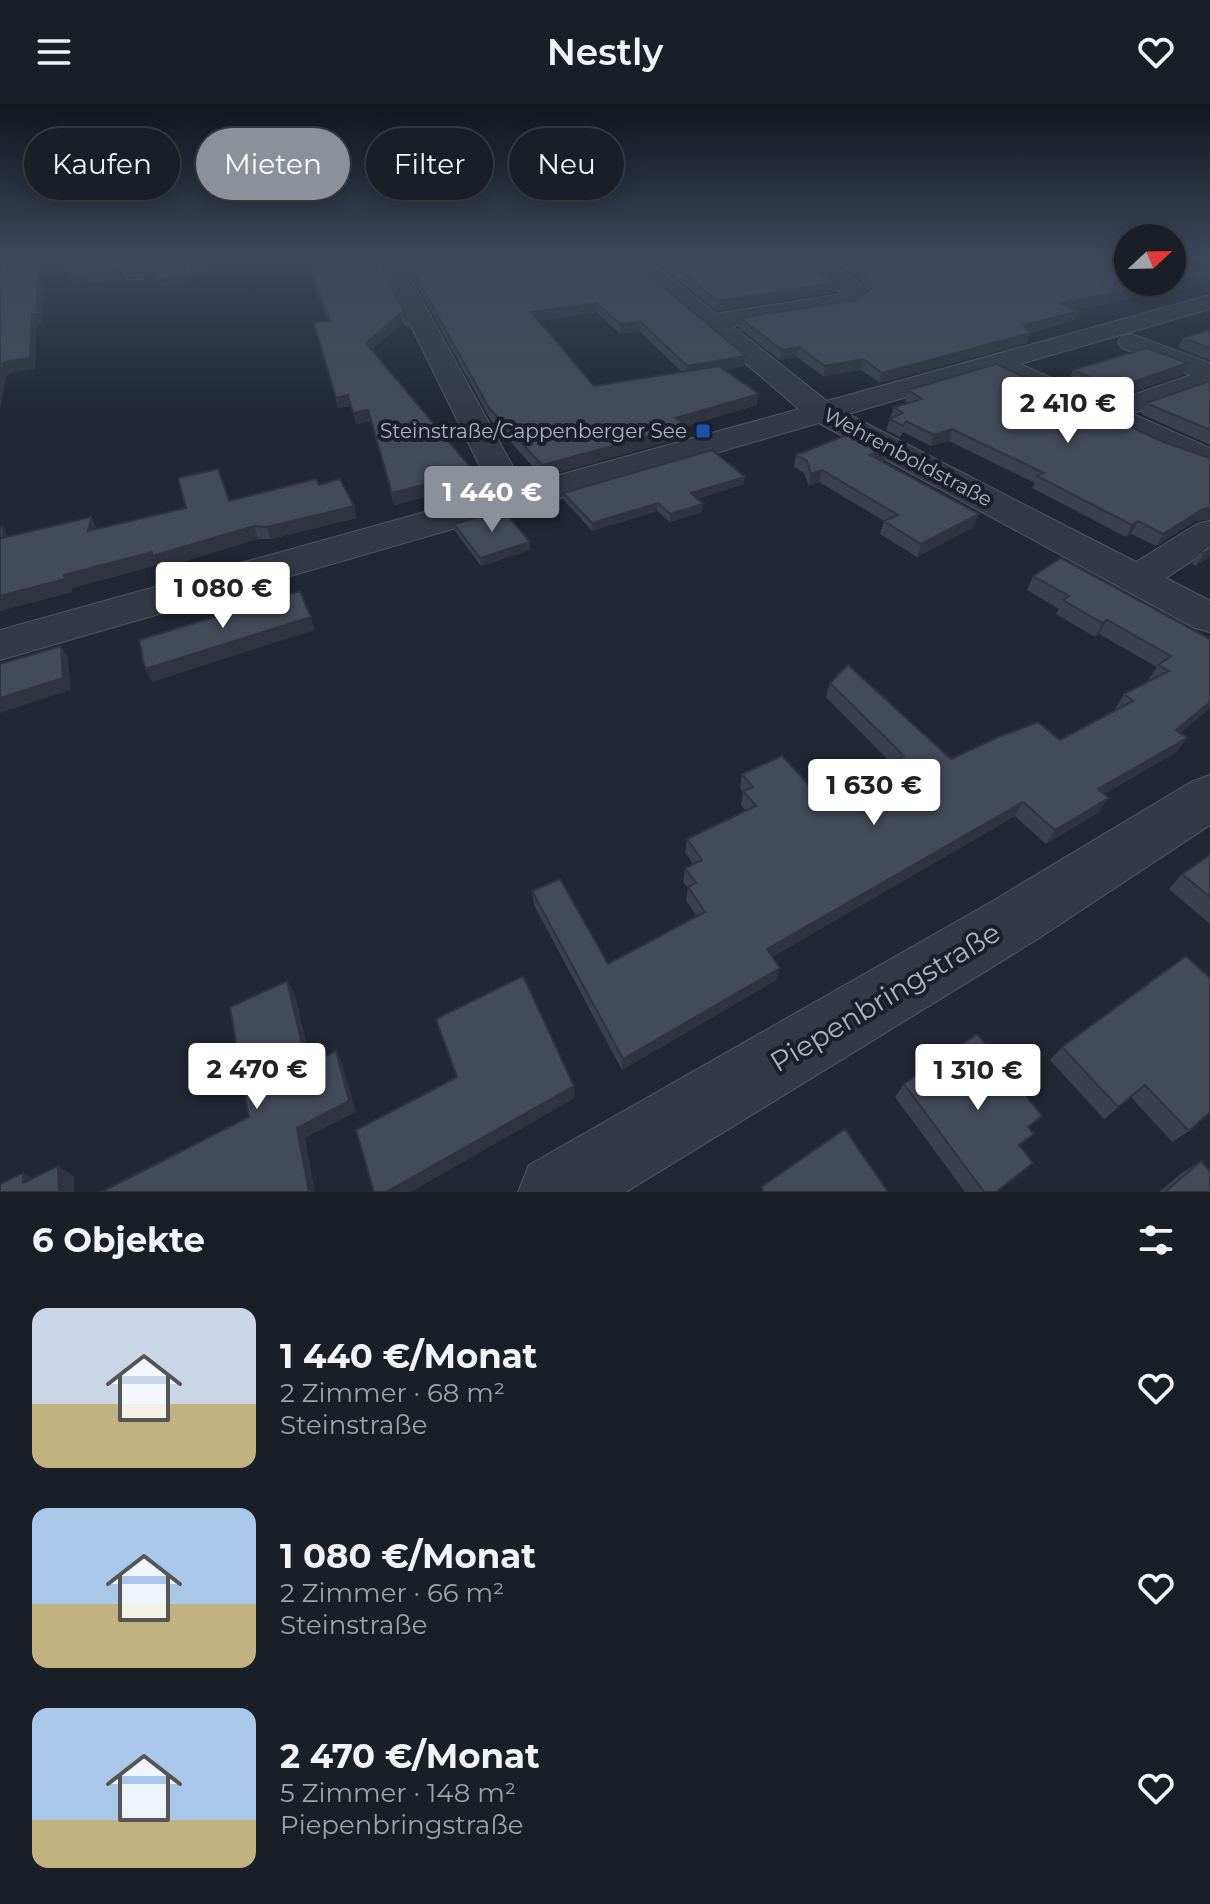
<!DOCTYPE html>
<html lang="de">
<head>
<meta charset="utf-8">
<style>
  body { margin:0; font-family:Montserrat,sans-serif; background:#22272f; color:#f1f3f6; height:100vh; display:flex; flex-direction:column; font-size:30px; white-space:nowrap }
  * { box-sizing:border-box; margin:0 }
  p { font-size:26px; color:#9fa2a7 }
  .icon { flex:none; width:44px; height:44px; fill:none; stroke:currentColor; stroke-width:2; stroke-linecap:round; stroke-linejoin:round }
  .map { position:relative; height:1088px; overflow:hidden }
  .panel { display:flex; flex-direction:column; background:#191e27; flex:1 }
  .panel>* { flex:none }
  .guide { position:absolute; left:24px; top:24px; width:800px; height:72px; display:flex; gap:16px }
  .needle { width:52px; rotate:68deg }
  .controls { position:absolute; left:1114px; top:120px; display:grid; gap:16px }
  .controls a { display:grid; place-items:center; width:72px; height:72px; border-radius:50%; background:#191e27; box-shadow:0 4px 20px #0003,0 0 0 2px #373c44; font-size:40px }
  .price { position:absolute; translate:-50% -68px; padding:0 18px; border-radius:8px; background:#fff; color:#222; font-size:26px; line-height:52px; filter:drop-shadow(0 2px 4px #0008) }
  .price::after { content:''; position:absolute; left:50%; top:48px; width:24px; height:18px; margin-left:-12px; background:inherit; clip-path:polygon(0 0,100% 0,50% 100%) }
  .price.active { background:#8c9099; color:#fff }
  ul { padding:0; list-style:none }
  li { display:flex; align-items:center; gap:24px; height:200px; padding:0 32px }
  li span { display:grid; place-items:center; flex:none; width:224px; height:160px; border-radius:16px; color:#555 }
  li>.icon { margin-inline-start:auto }
  span .icon { width:96px; height:96px; fill:#fffc; stroke-width:1 }
  li b { font-size:34px }
  h2 { display:flex; justify-content:space-between; align-items:center; height:96px; padding:0 32px; font-size:34px }
  .tag { padding:0 28px; border-radius:36px; background:#191e27; box-shadow:0 4px 20px #0003,0 0 0 2px #373c44; font-size:28px; line-height:72px }
  .tag.active { background:#8c9099; color:#fff }
  header { display:flex; justify-content:space-between; align-items:center; height:104px; padding:0 32px; background:#191e27; font-size:36px; font-weight:600 }
  .map>svg:first-child { display:block }
  .lines { fill:none; stroke-linecap:round; stroke-linejoin:round }
  .minor-casing { stroke:#525762; stroke-width:2 }
  .minor { fill:#343a45; fill-rule:evenodd }
  .wall { fill:#3a404c; fill-rule:evenodd }
  .shaded-wall { fill:#2f343e }
  .building { fill:#434a58; stroke:#2f343e; stroke-width:2 }
  .transit-dot { fill:#1a4fb4; stroke:#1a1f29; stroke-width:3 }
  .labels { text-anchor:middle; stroke-width:8; stroke-linejoin:round; paint-order:stroke }
  .far-poi-label { font-size:20px; fill:#afb4c1; stroke:#1a1f29; text-anchor:end }
  .far-street-label { font-size:20px; fill:#afb4c1; stroke:#1a1f29 }
  .near-street-label { font-size:28px; fill:#afb4c1; stroke:#1a1f29 }
</style>
</head>
<body>
<header><svg class="icon" aria-label="menu" viewBox="0 0 24 24"><path d="M4 6h16M4 12h16M4 18h16"/></svg>Nestly<svg class="icon" aria-label="heart" viewBox="0 0 24 24"><path d="M12 20l-8-8c-3-5 5-10 8-4 3-6 11-1 8 4z"/></svg></header>
<div class="map">
<svg width="1210" height="1088" viewBox="0 0 1210 1088">
  <rect width="100%" height="100%" fill="#212834"/>
  <g class="lines">
    <g class="minor-casing">
      <path id="minor" d="M 125,153 L 147,153 L 143,175 L 127,175 L 124,170 Z
        M 391,153 L 412,153 L 407,169 L 523,381 L 799,305 L 621,153 L 645,153 L 716,210 L 842,190 L 790,153 L 816,153 L 860,179 L 867,192 L 853,203 L 732,222 L 827,297 L 1210,191 L 1210,205 L 1020,260 L 1210,344 L 1210,365 L 1156,346 L 993,268 L 848,310 L 1136,458 L 1197,420 L 1210,417 L 1210,445 L 1166,474 L 1210,497 L 1210,528 L 1195,524 L 819,319 L 0,556 L 0,526 L 493,389 L 385,169 Z
        M 1131,230 L 1210,259 L 1210,283 L 1147,305 L 1137,308 L 1127,305 L 1122,299 L 1127,293 L 1191,271 L 1122,244 L 1118,238 L 1122,232 Z
        M 1210,671 L 1210,721 L 1033,838 L 626,1088 L 518,1088 L 529,1061 L 991,798 L 1191,678 Z"/>
    </g>
    <use href="#minor" class="minor"/>
  </g>
  <path class="wall" d="M 303,153 L 390,153 L 384,167 L 408,216 L 410,226 L 403,219 L 371,246 L 483,389 L 437,402 L 429,392 L 394,401 L 371,317 L 356,320 L 351,302 L 338,304 L 314,219 L 328,217 Z
    M 627,153 L 744,262 L 725,266 L 757,301 L 686,322 L 686,333 L 542,373 L 490,315 L 410,169 L 409,160 ZM 597,208 L 620,230 L 639,227 L 682,268 L 594,282 L 539,217 Z
    M 650,153 L 800,153 L 834,188 L 717,207 Z
    M 823,153 L 1128,153 L 1174,156 L 1210,180 L 1076,205 L 1079,207 L 1075,216 L 1030,229 L 1027,239 L 880,279 L 861,266 L 823,272 L 797,253 L 780,256 L 739,224 L 740,214 L 855,196 L 866,188 L 862,176 Z
    M 1195,153 L 1210,153 L 1210,159 Z
    M 1210,227 L 1210,256 L 1178,244 L 1183,234 Z
    M 1073,266 L 1182,271 L 1126,290 L 1120,301 L 1068,278 Z
    M 1210,277 L 1210,341 L 1141,310 L 1146,299 Z
    M 908,286 L 1161,337 L 1210,354 L 1210,415 L 1195,417 L 1156,442 L 1131,430 L 1126,433 L 1032,384 L 1035,379 L 949,337 L 931,342 L 903,328 L 900,333 L 886,326 L 894,303 L 908,299 L 905,297 Z
    M 887,346 L 884,358 L 974,423 L 917,453 L 880,430 L 884,417 L 819,378 L 809,382 L 804,369 L 794,363 L 796,351 Z
    M 744,380 L 697,395 L 702,408 L 670,418 L 657,407 L 592,427 L 564,396 L 563,389 Z
    M 319,381 L 357,414 L 271,435 L 258,435 L 158,465 L 157,461 L 72,484 L 72,488 L 0,507 L 0,424 L 3,423 L 8,433 L 91,413 L 97,425 L 229,397 Z
    M 454,420 L 530,446 L 481,462 L 455,427 Z
    M 1210,440 L 1196,462 L 1192,460 L 1200,448 Z
    M 1033,472 L 1210,535 L 1210,604 L 1180,629 L 1187,634 L 1176,648 L 1104,690 L 1099,708 L 1046,740 L 1015,712 L 772,853 L 780,864 L 776,876 L 622,966 L 534,801 L 532,787 L 608,860 L 697,813 L 686,796 L 688,784 L 683,778 L 685,764 L 693,760 L 685,748 L 687,735 L 746,707 L 741,701 L 743,689 L 740,684 L 742,670 L 821,694 L 891,659 L 826,593 L 830,579 L 951,655 L 1060,636 L 1116,606 L 1115,605 L 1124,590 L 1151,576 L 1149,575 L 1157,563 L 1099,530 L 1095,533 L 1056,510 L 1059,505 L 1027,486 Z
    M 1210,751 L 1210,820 L 1169,785 L 1182,770 Z
    M 1186,852 L 1189,1027 L 1172,1038 L 1131,993 L 1104,1015 L 1050,956 L 1062,943 Z
    M 904,980 L 1029,1024 L 997,1088 L 965,1088 L 895,993 Z
    M 1201,1057 L 1210,1088 L 1159,1088 L 1183,1068 Z"/>
  <path class="shaded-wall" d="M 38,153 L 41,153 L 43,158 L 42,220 L 37,220 L 35,265 L 11,269 L 6,273 L 0,306 L 0,262 L 32,210 Z
    M 120,153 L 123,153 L 123,175 L 72,181 L 68,173 Z
    M 225,153 L 270,154 L 193,166 L 195,179 L 161,183 L 158,175 L 191,159 Z
    M 384,153 L 390,153 L 382,170 L 381,161 Z
    M 158,162 L 161,170 L 147,172 L 144,164 Z
    M 1210,171 L 1210,180 L 1057,209 L 1060,199 Z
    M 836,179 L 834,188 L 717,207 L 718,197 Z
    M 597,199 L 597,208 L 532,218 L 531,208 Z
    M 1079,207 L 1075,216 L 1021,231 L 1024,221 Z
    M 401,209 L 403,219 L 368,249 L 366,239 Z
    M 640,217 L 639,227 L 620,230 L 620,220 Z
    M 1030,229 L 1027,239 L 880,279 L 882,269 Z
    M 799,243 L 797,253 L 780,256 L 782,246 Z
    M 746,252 L 744,262 L 686,272 L 687,262 Z
    M 863,255 L 861,266 L 823,272 L 825,262 Z
    M 1188,259 L 1182,271 L 1126,290 L 1120,301 L 1132,278 Z
    M 759,290 L 757,301 L 681,323 L 687,322 L 686,333 L 542,373 L 542,361 L 676,314 Z
    M 348,291 L 351,302 L 338,304 L 336,294 Z
    M 368,306 L 371,317 L 356,320 L 353,309 Z
    M 952,325 L 949,337 L 931,342 L 934,331 Z
    M 887,346 L 884,358 L 870,351 Z
    M 822,366 L 819,378 L 809,382 L 811,370 Z
    M 745,373 L 744,380 L 690,397 L 691,389 Z
    M 482,377 L 483,389 L 437,402 L 435,390 Z
    M 427,380 L 429,392 L 394,401 L 392,389 Z
    M 658,399 L 657,407 L 592,427 L 592,419 Z
    M 703,400 L 702,408 L 670,418 L 670,410 Z
    M 354,402 L 357,414 L 271,435 L 267,423 Z
    M 1210,404 L 1210,415 L 1195,417 L 1156,442 L 1163,430 L 1203,405 Z
    M 979,410 L 974,423 L 917,453 L 921,440 Z
    M 91,413 L 97,426 L 88,427 Z
    M 1138,417 L 1131,430 L 1126,433 L 1132,421 Z
    M 254,422 L 258,435 L 158,465 L 157,461 L 72,484 L 72,488 L 0,507 L 0,492 L 64,471 Z
    M 3,423 L 10,436 L 2,434 Z
    M 530,438 L 530,446 L 481,462 L 480,454 Z
    M 1210,446 L 1210,453 L 1196,462 L 1204,449 Z
    M 311,513 L 315,526 L 152,578 L 145,565 Z
    M 1107,516 L 1099,530 L 1095,533 L 1102,519 Z
    M 61,542 L 68,554 L 71,586 L 0,609 L 0,594 Z
    M 1210,598 L 1210,604 L 1166,640 L 1176,626 Z
    M 1187,634 L 1176,648 L 1088,699 L 1098,685 Z
    M 1109,694 L 1099,708 L 1046,740 L 1055,726 Z
    M 1023,698 L 1015,712 L 763,858 L 767,845 Z
    M 780,864 L 776,876 L 622,966 L 623,955 Z
    M 287,877 L 295,890 L 314,973 L 307,961 Z
    M 336,947 L 342,959 L 356,1008 L 305,1034 L 315,1088 L 309,1088 L 297,1024 Z
    M 574,982 L 575,994 L 411,1088 L 386,1088 Z
    M 58,1062 L 74,1072 L 74,1088 L 59,1088 Z
    M 23,1069 L 39,1078 L 23,1079 Z"/>
  <path class="building" d="M 0,153 L 38,153 L 37,210 L 32,210 L 30,254 L 5,258 L 0,262 Z
    M 73,153 L 120,153 L 120,167 L 68,173 Z
    M 146,153 L 225,153 L 191,159 L 192,171 L 158,175 L 158,162 L 144,164 Z
    M 305,153 L 384,153 L 381,161 L 408,216 L 401,209 L 366,239 L 482,377 L 435,390 L 427,380 L 392,389 L 368,306 L 353,309 L 348,291 L 336,294 L 314,219 L 330,217 Z
    M 410,153 L 627,153 L 746,252 L 687,262 L 640,217 L 620,220 L 597,199 L 531,208 L 594,282 L 719,262 L 759,290 L 676,314 L 687,322 L 542,361 L 489,304 L 409,160 Z
    M 662,153 L 800,153 L 836,179 L 718,197 Z
    M 839,153 L 1128,153 L 1128,178 L 1172,178 L 1172,153 L 1173,153 L 1174,156 L 1210,169 L 1210,171 L 1060,199 L 1079,207 L 1024,221 L 1030,229 L 882,269 L 863,255 L 825,262 L 799,243 L 782,246 L 740,214 L 855,196 L 871,185 L 863,167 Z
    M 1208,226 L 1210,227 L 1210,244 L 1183,234 Z
    M 1147,244 L 1188,259 L 1132,278 L 1125,288 L 1073,266 Z
    M 996,260 L 1161,337 L 1210,354 L 1210,404 L 1203,405 L 1163,430 L 1138,417 L 1132,421 L 1037,372 L 1044,369 L 952,325 L 934,331 L 906,317 L 903,322 L 889,315 L 903,309 L 894,303 L 922,295 L 908,286 Z
    M 1210,277 L 1210,326 L 1146,299 Z
    M 854,328 L 887,346 L 870,351 L 979,410 L 921,440 L 884,417 L 898,411 L 822,366 L 811,370 L 807,357 L 796,351 Z
    M 712,346 L 745,373 L 691,389 L 703,400 L 670,410 L 658,399 L 592,419 L 563,389 Z
    M 218,365 L 229,397 L 316,375 L 319,381 L 340,375 L 354,402 L 267,423 L 254,422 L 152,452 L 152,448 L 64,471 L 65,475 L 0,492 L 0,424 L 3,423 L 2,434 L 91,413 L 88,427 L 186,404 L 178,374 Z
    M 503,406 L 530,438 L 480,454 L 454,420 Z
    M 1210,440 L 1210,446 L 1204,449 L 1200,448 Z
    M 1061,454 L 1210,535 L 1210,598 L 1176,626 L 1187,634 L 1098,685 L 1109,694 L 1055,726 L 1023,698 L 767,845 L 780,864 L 623,955 L 532,787 L 560,775 L 608,860 L 705,808 L 688,783 L 696,779 L 685,764 L 702,756 L 687,735 L 756,702 L 743,687 L 753,683 L 742,670 L 782,652 L 821,694 L 904,652 L 830,579 L 848,561 L 951,655 L 996,634 L 1038,618 L 1060,636 L 1133,597 L 1124,590 L 1169,567 L 1158,561 L 1171,552 L 1107,516 L 1102,519 L 1063,496 L 1069,492 L 1033,472 Z
    M 300,487 L 311,513 L 145,565 L 139,536 Z
    M 61,542 L 63,574 L 0,594 L 0,560 Z
    M 1210,751 L 1210,793 L 1182,770 Z
    M 1186,852 L 1210,874 L 1210,1008 L 1189,1027 L 1145,981 L 1118,1003 L 1062,943 Z
    M 523,872 L 574,982 L 386,1088 L 374,1088 L 356,1026 L 457,973 L 436,915 Z
    M 287,877 L 307,961 L 336,947 L 349,997 L 297,1024 L 309,1088 L 101,1088 L 249,1013 L 230,903 Z
    M 977,930 L 1042,1012 L 1028,1023 L 1034,1030 L 1019,1041 L 1033,1059 L 996,1088 L 984,1088 L 904,980 Z
    M 845,1025 L 888,1088 L 764,1088 L 761,1083 Z
    M 1201,1057 L 1210,1067 L 1210,1088 L 1165,1088 Z
    M 58,1062 L 59,1088 L 0,1088 L 0,1080 L 23,1069 L 23,1079 Z"/>
  <linearGradient id="sky" x2="0" y2="1"><stop stop-color="#12161d"/><stop offset="0.5" stop-color="#3d485c"/><stop offset="1" stop-color="#3d485c" stop-opacity="0"/></linearGradient>
  <rect width="1210" height="306" fill="url(#sky)"/>
  <rect class="transit-dot" x="695" y="319" width="16" height="16" rx="4"/>
  <g class="labels">
    <g class="far-poi-label">
      <text x="687" y="334">Steinstraße/Cappenberger See</text>
    </g>
    <g class="far-street-label">
      <text transform="translate(908 353) rotate(28)" y="7">Wehrenboldstraße</text>
    </g>
    <g class="near-street-label">
      <text transform="translate(885 893) rotate(-31)" y="10">Piepenbringstraße</text>
    </g>
  </g>
</svg>
<div class="controls">
<a><svg class="needle" viewBox="-14 -14 28 28"><path d="M0-13l5 13h-10z" fill="#e53935"/><path d="M0 13l5-13h-10z" fill="#9fa2a7"/></svg></a>
</div>
<b class="price" style="left:1068px;top:341px">2 410 €</b>
<b class="price active" style="left:492px;top:430px">1 440 €</b>
<b class="price" style="left:223px;top:526px">1 080 €</b>
<b class="price" style="left:874px;top:723px">1 630 €</b>
<b class="price" style="left:257px;top:1007px">2 470 €</b>
<b class="price" style="left:978px;top:1008px">1 310 €</b>
<div class="guide">
<a class="tag">Kaufen</a>
<a class="tag active">Mieten</a>
<a class="tag">Filter</a>
<a class="tag">Neu</a>
</div>
</div>
<section class="panel">
<h2>6 Objekte<svg class="icon" aria-label="filters" viewBox="0 0 24 24"><path d="M4 7h16M4 17h16"/><circle cx="9" cy="7" r="2"/><circle cx="15" cy="17" r="2"/></svg></h2>
<ul>
<li><span style="background:linear-gradient(#c9d6e8 60%,#c2b280 0)"><svg class="icon" aria-label="home" viewBox="0 0 24 24"><path d="M3 11l9-7 9 7M6 9v11h12V9"/></svg></span><div><b>1 440 €/Monat</b><p>2 Zimmer · 68 m²</p><p>Steinstraße</p></div><svg class="icon" aria-label="heart" viewBox="0 0 24 24"><path d="M12 20l-8-8c-3-5 5-10 8-4 3-6 11-1 8 4z"/></svg></li>
<li><span style="background:linear-gradient(#a9c7e8 60%,#c2b280 0)"><svg class="icon" aria-label="home" viewBox="0 0 24 24"><path d="M3 11l9-7 9 7M6 9v11h12V9"/></svg></span><div><b>1 080 €/Monat</b><p>2 Zimmer · 66 m²</p><p>Steinstraße</p></div><svg class="icon" aria-label="heart" viewBox="0 0 24 24"><path d="M12 20l-8-8c-3-5 5-10 8-4 3-6 11-1 8 4z"/></svg></li>
<li><span style="background:linear-gradient(#a9c7e8 70%,#c2b280 0)"><svg class="icon" aria-label="home" viewBox="0 0 24 24"><path d="M3 11l9-7 9 7M6 9v11h12V9"/></svg></span><div><b>2 470 €/Monat</b><p>5 Zimmer · 148 m²</p><p>Piepenbringstraße</p></div><svg class="icon" aria-label="heart" viewBox="0 0 24 24"><path d="M12 20l-8-8c-3-5 5-10 8-4 3-6 11-1 8 4z"/></svg></li>
</ul>
</section>
</body>
</html>
